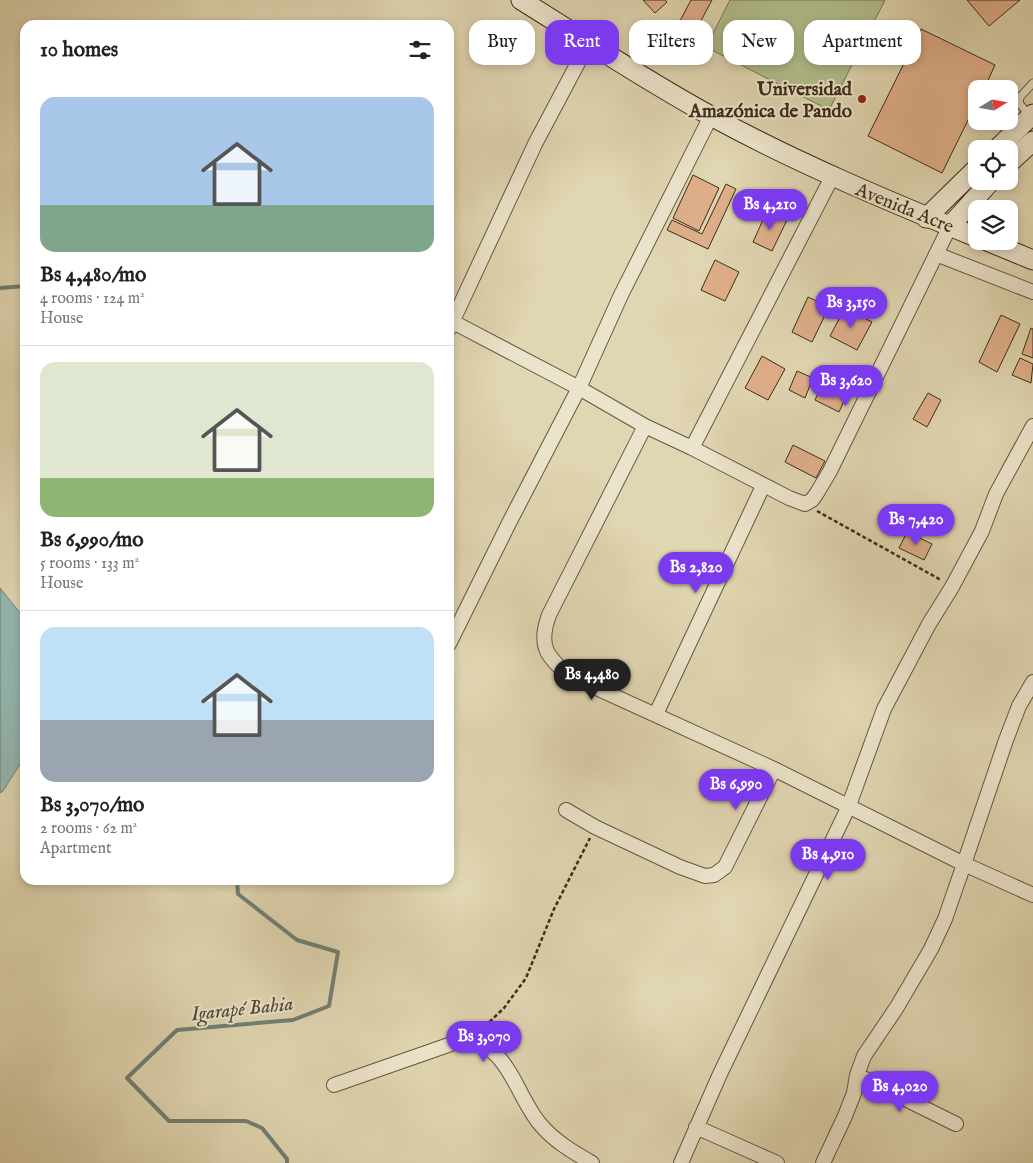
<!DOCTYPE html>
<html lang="en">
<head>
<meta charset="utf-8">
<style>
  body { margin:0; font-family:"IM FELL English",serif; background:#f6f6f6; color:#222; height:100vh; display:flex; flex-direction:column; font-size:19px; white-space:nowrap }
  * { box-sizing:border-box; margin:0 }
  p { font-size:16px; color:#767676 }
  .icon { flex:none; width:28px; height:28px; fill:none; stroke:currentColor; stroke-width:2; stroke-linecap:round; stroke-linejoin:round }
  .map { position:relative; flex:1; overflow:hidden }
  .panel { position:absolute; left:20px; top:20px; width:434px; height:865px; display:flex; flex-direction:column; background:#fff; border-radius:15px; box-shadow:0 2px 8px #0003 }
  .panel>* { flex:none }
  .top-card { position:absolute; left:469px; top:20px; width:475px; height:45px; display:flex; gap:10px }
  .needle { width:32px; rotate:79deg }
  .tools { position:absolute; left:968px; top:80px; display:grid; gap:10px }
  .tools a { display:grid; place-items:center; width:50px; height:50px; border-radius:10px; background:#fff; box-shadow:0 2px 8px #0003; font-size:25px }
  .price { position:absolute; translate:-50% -42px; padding:0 11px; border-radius:18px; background:#7c3aed; color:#fff; font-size:16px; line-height:32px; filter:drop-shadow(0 1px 2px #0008) }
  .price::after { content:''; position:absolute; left:50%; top:30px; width:15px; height:11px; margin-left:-8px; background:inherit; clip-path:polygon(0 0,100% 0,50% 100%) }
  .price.active { background:#222; color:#fff }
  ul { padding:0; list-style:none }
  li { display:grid; align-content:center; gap:10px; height:265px; padding:0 20px }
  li+li { border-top:1px solid #e0e0e0 }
  li span { display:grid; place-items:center; height:155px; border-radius:15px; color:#555 }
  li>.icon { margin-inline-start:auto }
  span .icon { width:90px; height:90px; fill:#fffc; stroke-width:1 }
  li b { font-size:21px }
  h2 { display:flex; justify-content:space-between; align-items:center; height:60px; padding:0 20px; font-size:21px }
  .pill { padding:0 18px; border-radius:15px; background:#fff; box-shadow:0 2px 8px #0003; font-size:18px; line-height:45px }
  .pill.active { background:#7c3aed; color:#fff }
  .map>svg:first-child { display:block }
  .green { fill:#b2be8c; stroke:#777552 }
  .water { fill:#94b8b1; stroke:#718074 }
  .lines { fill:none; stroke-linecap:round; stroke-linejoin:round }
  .stream { stroke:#718074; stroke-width:4 }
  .building { fill:#dfaf8a; stroke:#3c2c18 }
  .service-casing { stroke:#65563e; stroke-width:9 }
  .minor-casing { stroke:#65563e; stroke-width:16 }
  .secondary-casing { stroke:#3c2c18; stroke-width:21 }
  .path { stroke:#3c2c18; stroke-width:2.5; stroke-dasharray:4 2.5; stroke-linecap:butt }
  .service { stroke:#ebe4cc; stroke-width:7 }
  .minor { stroke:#ebe4cc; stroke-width:14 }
  .secondary { stroke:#ebe4cc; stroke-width:19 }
  .poi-dot { fill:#8f2418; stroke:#ebe4cc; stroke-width:2 }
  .labels { text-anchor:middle; stroke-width:4; stroke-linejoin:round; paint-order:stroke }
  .poi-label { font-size:19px; font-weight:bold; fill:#3c2c18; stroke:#ebe4cc; text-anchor:end }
  .street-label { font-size:19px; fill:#3c2c18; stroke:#ebe4cc }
  .water-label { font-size:20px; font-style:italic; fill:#4e4837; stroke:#ebe4cc }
</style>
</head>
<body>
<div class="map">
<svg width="1033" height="1163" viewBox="0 0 1033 1163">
  <rect width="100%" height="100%" fill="#e0d6b1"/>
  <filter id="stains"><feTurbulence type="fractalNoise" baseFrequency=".004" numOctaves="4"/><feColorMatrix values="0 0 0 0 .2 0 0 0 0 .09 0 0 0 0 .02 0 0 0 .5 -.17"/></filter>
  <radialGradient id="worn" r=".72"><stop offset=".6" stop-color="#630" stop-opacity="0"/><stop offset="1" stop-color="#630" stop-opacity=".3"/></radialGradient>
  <path class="green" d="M 730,0 L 885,0 L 829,110 L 706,47 Z"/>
  <path class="water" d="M 0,588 L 25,619 L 25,756 L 3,791 L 0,793 Z"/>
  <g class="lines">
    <path class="stream" d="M 0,288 L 25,286
      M 237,880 L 238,894 L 297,940 L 338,952 L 329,1006 L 293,1020 L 177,1030 L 127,1078 L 169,1121 L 246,1121 L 262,1128 L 287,1159 L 287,1163"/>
  </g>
  <path class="building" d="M 643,0 L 665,0 L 667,2 L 655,13 Z
    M 691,0 L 712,0 L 687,47 L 671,38 Z
    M 967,0 L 1020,0 L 989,26 Z
    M 921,29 L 995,65 L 984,89 L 976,89 L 976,104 L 942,173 L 868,136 Z
    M 693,175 L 719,188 L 699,231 L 673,218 Z
    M 726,184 L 736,189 L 708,249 L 667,230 L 672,220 L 702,234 Z
    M 767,211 L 787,220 L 772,251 L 753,242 Z
    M 715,260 L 739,272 L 725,301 L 701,290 Z
    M 808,297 L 829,307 L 812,342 L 792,332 Z
    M 845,308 L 872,322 L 857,350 L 830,336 Z
    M 1001,315 L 1020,324 L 997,372 L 979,362 Z
    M 1031,328 L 1033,329 L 1033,358 L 1022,354 Z
    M 762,356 L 785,369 L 768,400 L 745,388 Z
    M 1020,358 L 1033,364 L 1031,383 L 1012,375 Z
    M 797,371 L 813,378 L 805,398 L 789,390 Z
    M 822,385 L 846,397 L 839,412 L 815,400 Z
    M 928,393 L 941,400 L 927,427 L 913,419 Z
    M 793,445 L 825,461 L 816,478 L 785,462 Z
    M 907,532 L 932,544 L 924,560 L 899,548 Z"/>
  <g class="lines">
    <g class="service-casing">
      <path id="service" d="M 1029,115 L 1019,103 L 1020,97 L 1033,83"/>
    </g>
    <g class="minor-casing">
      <path id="minor" d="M 711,116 L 621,295 L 579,388 L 645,426 L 549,615 C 538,645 546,657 570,676 L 774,769 L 964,864 L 945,919 L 931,949 L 897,1007 L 864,1056 L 857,1075 L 854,1093 L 845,1116 L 823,1163
        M 936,254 L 1033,292
        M 449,329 L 535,144 L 589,42
        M 645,426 L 692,448 L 832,177
        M 692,448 L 789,498 L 805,504 L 812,500 L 817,493 L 830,471 L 950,226
        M 449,644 L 509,523 L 579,388 L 453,322
        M 1033,682 L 1019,706 L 1006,740 L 964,864 L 1033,895
        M 656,714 L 763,486
        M 566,810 L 595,827 L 680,867 L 705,876 L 714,875 L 725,867 L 774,769
        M 857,1075 L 956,1124
        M 334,1085 L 457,1042 C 507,1036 514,1093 540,1124 C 554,1141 573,1152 592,1163
        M 696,1127 L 777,1163
        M 681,1163 L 720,1074 L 848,808 L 884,709 L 929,624 L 952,587 L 982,531 L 996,494 L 1033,426"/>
    </g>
    <g class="secondary-casing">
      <path id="secondary" d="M 521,0 C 584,39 646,81 711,116 C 797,163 886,200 976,237
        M 997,149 L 1033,114
        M 1009,163 L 1033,141
        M 926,218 L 976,169
        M 950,226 L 991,181
        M 987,241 L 1033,260"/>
    </g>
    <path class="path" d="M 817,511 L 941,580
      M 480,1031 L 504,1008 L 526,978 L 554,909 L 590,838"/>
    <use href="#service" class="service"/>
    <use href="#minor" class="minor"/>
    <use href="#secondary" class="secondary"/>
  </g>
  <circle class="poi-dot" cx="862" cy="99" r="5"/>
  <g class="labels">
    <g class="poi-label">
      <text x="852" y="95">Universidad<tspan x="852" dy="22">Amazónica de Pando</tspan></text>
    </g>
    <g class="street-label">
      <text transform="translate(905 207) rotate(22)" y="7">Avenida Acre</text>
    </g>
    <g class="water-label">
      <text transform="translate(242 1008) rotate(-6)" y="7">Igarapé Bahia</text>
    </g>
  </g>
  <rect width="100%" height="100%" filter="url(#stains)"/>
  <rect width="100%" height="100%" fill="url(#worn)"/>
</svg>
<div class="tools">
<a><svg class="needle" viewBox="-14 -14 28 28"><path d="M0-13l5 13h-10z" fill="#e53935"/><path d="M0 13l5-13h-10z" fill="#767676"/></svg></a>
<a><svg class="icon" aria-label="locate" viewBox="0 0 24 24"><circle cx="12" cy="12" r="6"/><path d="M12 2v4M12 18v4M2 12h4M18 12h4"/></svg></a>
<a><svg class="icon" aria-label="layers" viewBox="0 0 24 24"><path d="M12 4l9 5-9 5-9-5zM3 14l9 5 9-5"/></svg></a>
</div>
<b class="price" style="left:770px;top:231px">Bs 4,210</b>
<b class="price" style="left:851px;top:329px">Bs 3,150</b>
<b class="price" style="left:846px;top:407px">Bs 3,620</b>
<b class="price" style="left:916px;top:546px">Bs 7,420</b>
<b class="price" style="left:696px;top:594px">Bs 2,820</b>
<b class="price active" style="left:592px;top:701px">Bs 4,480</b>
<b class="price" style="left:736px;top:811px">Bs 6,990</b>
<b class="price" style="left:828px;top:881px">Bs 4,910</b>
<b class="price" style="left:484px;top:1063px">Bs 3,070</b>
<b class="price" style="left:900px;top:1113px">Bs 4,020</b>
<div class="top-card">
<a class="pill">Buy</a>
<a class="pill active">Rent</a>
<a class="pill">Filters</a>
<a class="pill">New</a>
<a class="pill">Apartment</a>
</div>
<section class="panel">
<h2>10 homes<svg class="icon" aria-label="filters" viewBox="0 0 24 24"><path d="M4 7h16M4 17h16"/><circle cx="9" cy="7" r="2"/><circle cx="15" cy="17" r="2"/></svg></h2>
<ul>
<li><span style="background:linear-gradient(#a9c7e8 70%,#7fa58c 0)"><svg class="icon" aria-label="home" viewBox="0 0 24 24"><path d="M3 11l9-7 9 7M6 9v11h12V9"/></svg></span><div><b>Bs 4,480/mo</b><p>4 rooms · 124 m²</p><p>House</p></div></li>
<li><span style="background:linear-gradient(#dfe7d0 75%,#8fb573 0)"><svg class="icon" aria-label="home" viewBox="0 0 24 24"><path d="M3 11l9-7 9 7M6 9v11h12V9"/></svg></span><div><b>Bs 6,990/mo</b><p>5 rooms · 133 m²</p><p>House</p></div></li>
<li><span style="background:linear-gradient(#bfe0f5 60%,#9aa5b1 0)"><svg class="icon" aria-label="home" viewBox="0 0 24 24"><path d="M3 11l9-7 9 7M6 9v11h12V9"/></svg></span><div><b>Bs 3,070/mo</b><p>2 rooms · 62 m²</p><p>Apartment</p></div></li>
</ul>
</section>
</div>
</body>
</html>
